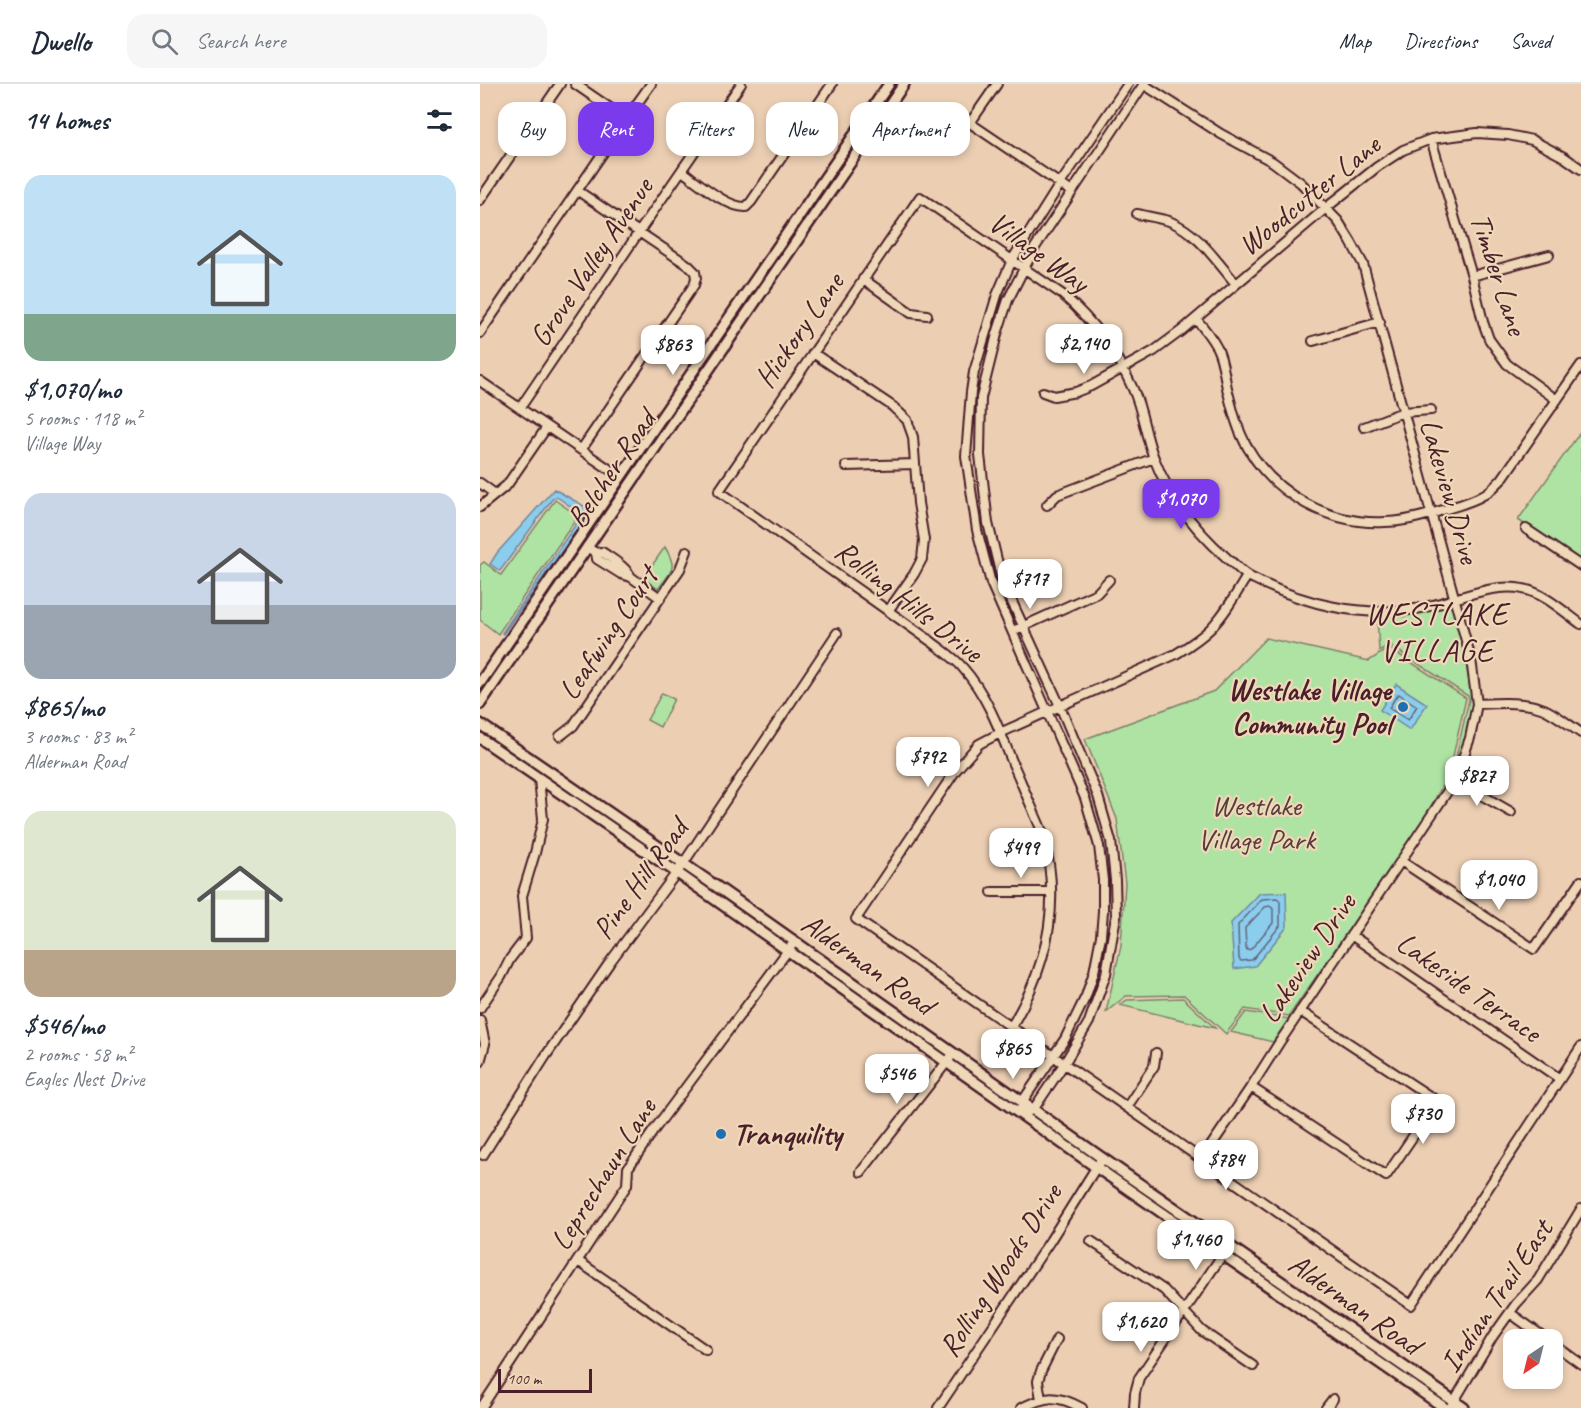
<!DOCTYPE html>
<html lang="en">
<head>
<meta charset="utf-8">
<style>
  body { margin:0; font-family:Caveat,sans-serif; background:#f6f6f7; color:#1f2937; height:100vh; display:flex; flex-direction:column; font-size:22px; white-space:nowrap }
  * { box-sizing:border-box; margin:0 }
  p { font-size:20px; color:#747a83 }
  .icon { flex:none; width:33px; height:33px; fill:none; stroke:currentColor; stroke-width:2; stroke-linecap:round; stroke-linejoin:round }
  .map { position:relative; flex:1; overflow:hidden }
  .panel { display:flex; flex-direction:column; background:#fff; width:480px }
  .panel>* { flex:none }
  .hud { position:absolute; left:18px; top:18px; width:570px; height:54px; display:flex; gap:12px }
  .needle { width:39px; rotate:215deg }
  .controls { position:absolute; left:1023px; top:1245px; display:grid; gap:12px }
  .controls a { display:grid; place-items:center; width:60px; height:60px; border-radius:12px; background:#fff; box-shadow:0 3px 9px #0003; font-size:30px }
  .scale { position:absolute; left:18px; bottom:15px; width:94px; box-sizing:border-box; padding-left:6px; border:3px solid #4a1f2b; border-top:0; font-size:16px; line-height:21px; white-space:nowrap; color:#4a1f2b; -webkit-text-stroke:4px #eed8b7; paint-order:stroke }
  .price { position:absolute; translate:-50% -51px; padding:0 14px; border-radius:12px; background:#fff; color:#222; font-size:20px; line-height:39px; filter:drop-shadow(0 2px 3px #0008) }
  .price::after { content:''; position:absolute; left:50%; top:36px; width:18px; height:14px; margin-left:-9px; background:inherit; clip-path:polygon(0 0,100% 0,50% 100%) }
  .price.current { background:#7c3aed; color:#fff }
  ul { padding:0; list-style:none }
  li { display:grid; align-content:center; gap:12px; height:318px; padding:0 24px }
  li span { display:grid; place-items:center; height:186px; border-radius:18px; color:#555 }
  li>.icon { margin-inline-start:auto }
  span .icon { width:108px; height:108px; fill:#fffc; stroke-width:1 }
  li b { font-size:26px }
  h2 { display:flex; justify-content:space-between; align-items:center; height:72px; padding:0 24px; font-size:26px }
  .pill { padding:0 21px; border-radius:18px; background:#fff; box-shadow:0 3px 9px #0003; font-size:21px; line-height:54px }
  .pill.current { background:#7c3aed; color:#fff }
  header { display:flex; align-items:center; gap:36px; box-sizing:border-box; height:84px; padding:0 30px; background:#fff; border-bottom:2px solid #e0e1e3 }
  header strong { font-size:28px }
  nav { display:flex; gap:33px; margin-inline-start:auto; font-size:21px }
  .search { width:420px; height:54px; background:#f6f6f7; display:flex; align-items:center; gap:15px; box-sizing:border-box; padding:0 21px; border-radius:18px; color:#747a83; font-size:22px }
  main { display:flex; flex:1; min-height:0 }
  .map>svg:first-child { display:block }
  .green { fill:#afe3a4; stroke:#7c8168; stroke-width:1.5 }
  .water { fill:#8bcded; stroke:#71879f; stroke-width:1.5 }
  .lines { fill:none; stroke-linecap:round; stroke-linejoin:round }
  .shore { stroke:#646579; stroke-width:1.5 }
  .minor-casing { stroke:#4a1f2b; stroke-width:12 }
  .major-casing { stroke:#4a1f2b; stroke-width:14 }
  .minor { stroke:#eed8b7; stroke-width:8 }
  .major { stroke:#eed8b7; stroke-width:9 }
  .poi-dot { fill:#1f6fb2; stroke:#eed8b7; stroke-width:2 }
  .labels { text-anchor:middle; stroke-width:4.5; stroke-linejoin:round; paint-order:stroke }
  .street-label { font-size:30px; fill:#4a1f2b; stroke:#eed8b7 }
  .poi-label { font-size:30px; font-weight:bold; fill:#4a1f2b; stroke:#eed8b7; text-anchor:end }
  .park-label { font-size:30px; fill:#593c3d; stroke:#eed8b7 }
  .neighbourhood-label { font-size:32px; letter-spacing:1.5px; fill:#4a1f2b; stroke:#eed8b7 }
</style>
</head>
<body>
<header>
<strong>Dwello</strong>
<div class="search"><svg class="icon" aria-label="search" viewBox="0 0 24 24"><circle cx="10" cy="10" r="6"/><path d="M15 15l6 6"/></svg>Search here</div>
<nav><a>Map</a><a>Directions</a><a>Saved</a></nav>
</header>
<main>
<section class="panel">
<h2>14 homes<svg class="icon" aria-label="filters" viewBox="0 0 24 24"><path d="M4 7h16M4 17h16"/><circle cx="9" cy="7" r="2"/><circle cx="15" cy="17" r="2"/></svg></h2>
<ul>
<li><span style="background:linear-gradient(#bfe0f5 75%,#7fa58c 0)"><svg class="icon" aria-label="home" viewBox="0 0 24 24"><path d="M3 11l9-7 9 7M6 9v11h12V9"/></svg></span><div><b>$1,070/mo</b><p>5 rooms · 118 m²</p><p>Village Way</p></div></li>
<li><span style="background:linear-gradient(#c9d6e8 60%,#9aa5b1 0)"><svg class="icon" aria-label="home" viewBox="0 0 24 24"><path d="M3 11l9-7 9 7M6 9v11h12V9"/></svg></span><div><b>$865/mo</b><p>3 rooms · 83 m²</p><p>Alderman Road</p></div></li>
<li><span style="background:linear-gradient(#dfe7d0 75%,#b9a48a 0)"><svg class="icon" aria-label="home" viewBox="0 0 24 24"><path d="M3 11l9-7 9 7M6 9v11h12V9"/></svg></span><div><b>$546/mo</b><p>2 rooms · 58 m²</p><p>Eagles Nest Drive</p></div></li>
</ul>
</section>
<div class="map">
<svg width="1101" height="1324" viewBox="0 0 1101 1324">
  <rect width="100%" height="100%" fill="#eccfb3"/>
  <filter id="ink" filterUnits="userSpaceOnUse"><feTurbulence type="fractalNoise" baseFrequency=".0167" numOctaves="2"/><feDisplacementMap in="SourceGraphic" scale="12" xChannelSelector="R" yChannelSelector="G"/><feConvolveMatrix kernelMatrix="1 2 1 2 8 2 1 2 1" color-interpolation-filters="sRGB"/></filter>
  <g filter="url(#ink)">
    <path class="green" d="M 1101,347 L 1101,477 L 1038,436 Z
      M 75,416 L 98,432 L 18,550 L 0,536 L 0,481 L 4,478 L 21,491 Z
      M 185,463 C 198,485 192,486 178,505 L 163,494 Z
      M 974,523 L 982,555 L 993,621 L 987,654 L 972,694 L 955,721 L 972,691 L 989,615 L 988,612 L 911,562 L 907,562 L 899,567 L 897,533 Z
      M 786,554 L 889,577 L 909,564 L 986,614 L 969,690 L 936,748 L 809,932 L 765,925 L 746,950 L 704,911 L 646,912 L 626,928 L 641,862 L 645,799 L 637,735 L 605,655 L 734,607 Z
      M 182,609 L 194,615 L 180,643 L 167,636 Z
      M 703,914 L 735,944 L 640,921 L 647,916 Z
      M 766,928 L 809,935 L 793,958 L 751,948 Z"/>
    <path class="water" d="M 74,405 L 111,426 L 23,550 L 22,549 L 100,434 L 100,429 L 77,413 L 73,414 L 20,487 L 10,480 L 17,469 Z
      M 916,600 L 947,620 L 930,646 L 900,626 Z
      M 806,808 L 807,843 L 775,882 L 754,885 L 751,839 L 780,809 Z"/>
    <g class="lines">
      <path class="shore" d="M 919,610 L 937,622 L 928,636 L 909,624 L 917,611 Z
        M 797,814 L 800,817 L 800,842 L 772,876 L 761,877 L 759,875 L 758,841 L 782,815 Z
        M 790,822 L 793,825 L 793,839 L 771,865 L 767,866 L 766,863 L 765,844 L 785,823 Z"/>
      <g class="minor-casing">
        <path id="minor" d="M 95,0 L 146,35
          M 517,0 L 490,39 L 592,108
          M 648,0 L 580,100 L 532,176 L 517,211 L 494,288 L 491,308 L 486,372 L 497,446 L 511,499 L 605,714 L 619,762 L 623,796 L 623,827 L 621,852 L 614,888 L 606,912 L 585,955 L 542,1018 L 541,1029 L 553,1026 L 584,980 L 609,938 L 626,890 L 636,832 L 635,796 L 631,757 L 618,712 L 580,622 L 522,496 L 508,439 L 500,371 L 501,314 L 517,250 L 528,216 L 554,165 L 664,0
          M 663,0 L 741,50 L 793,78 L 821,99 L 858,137 L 871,158 L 883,180 L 991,575 L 997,620 L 990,654 L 975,696 L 799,959 L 771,1003 L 722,1075
          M 951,55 L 992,192 L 1003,238 L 1009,255 L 1027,280 L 1077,316
          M 202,87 C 218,98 247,124 266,123 L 271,118 L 352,0
          M 98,107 L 208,181 L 215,188 L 216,194 L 214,201 L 101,366
          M 0,116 L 80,0
          M 657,130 C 667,132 679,134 689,137 C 718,148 737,178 756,200
          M 992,192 L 1069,171
          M 383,195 L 431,229 L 447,231
          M 716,235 C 724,244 731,253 737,264 C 743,276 744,290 747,304 C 752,324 757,346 768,364 C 795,411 850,441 905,438 C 924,438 945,432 963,426 C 976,422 993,418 1005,410 C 1011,407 1017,400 1022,395 L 1101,281
          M 0,249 L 146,35 L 171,0
          M 833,257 L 900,238
          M 333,269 L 412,322 L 427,336 L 433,353 L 438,419 L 444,456 L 442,475 L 434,490 L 408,527
          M 0,297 L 129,385
          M 563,308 L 574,312 L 596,308 L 611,302 L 674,267 L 701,247 L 846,124 L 897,83 L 923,66 L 951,55 L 997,49 L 1028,51 L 1052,56 L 1084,73 L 1101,85
          M 40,324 L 159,148 L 261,0
          M 884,343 L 923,328 L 951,326
          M 366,382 L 435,380
          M 0,399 L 15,410
          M 567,421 L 577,411 L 674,374
          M 0,423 L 27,401 L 67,343
          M 1046,445 L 1101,482
          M 107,463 L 116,469 L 122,468 C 132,475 145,482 151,493 L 180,514
          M 116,469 L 117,475 L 141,490 L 151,493
          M 767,492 C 756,510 745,530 730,545 C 720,555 707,563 696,570 L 520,649 L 499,660 L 476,686 L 376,835 L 931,1221 L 1101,963
          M 533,547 L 617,509 L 629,496
          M 997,620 C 1018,619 1044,617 1064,625 C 1077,631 1089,641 1101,649
          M 80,652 L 93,642 L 200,485 L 207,467
          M 975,696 L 1031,728
          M 921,777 L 1054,865 L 1101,797
          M 512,808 L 571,808
          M 871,851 L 1080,995
          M 0,924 L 21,893 L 30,875 L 46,854 L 42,812 L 55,769 L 63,735 L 59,695
          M 0,936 L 5,960 L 0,978
          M 531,943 C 567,884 582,820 563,751 C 561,743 556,734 553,726 C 546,711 540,695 533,680 C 520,647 507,611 483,584 C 475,574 462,566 452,558 L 239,407 L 440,113 L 583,211 C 614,238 636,267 653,305 C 663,327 665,352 674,374 C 689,414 717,448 749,476 C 756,481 762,489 770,493 C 822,520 883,535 941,524 C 973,518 1011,498 1043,505 C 1064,509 1083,527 1101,540
          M 771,1003 L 906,1092 L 957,1017 L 820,927
          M 647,1023 L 674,982 L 676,969
          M 3,1071 L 65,973 L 130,878 L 203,780 L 357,549
          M 381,1088 L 470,974
          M 611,1157 L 684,1206 L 722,1247 L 773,1282
          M 98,1177 L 226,1266
          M 1030,1229 L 1068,1256
          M 1072,1259 L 1101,1280
          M 561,1315 L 558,1297 L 561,1287 L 577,1255
          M 1,1324 L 147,1101 L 148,1084 L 174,1046 L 315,857
          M 458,1324 L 570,1157 L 622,1074
          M 541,1324 C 566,1312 576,1310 602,1324
          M 654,1324 L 655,1309 L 659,1294 L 749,1161
          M 846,1324 L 853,1315
          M 970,1324 L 1013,1252 L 1036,1220 L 1058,1196 L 1101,1125"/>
      </g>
      <g class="major-casing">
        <path id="major" d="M 0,599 L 409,0
          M 0,620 L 424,0
          M 0,640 L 243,807 L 622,1074 L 984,1324
          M 0,654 L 196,788 L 616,1083 L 965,1324"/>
      </g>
      <use href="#minor" class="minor"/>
      <use href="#major" class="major"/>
    </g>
  </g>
  <g class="poi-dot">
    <circle cx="923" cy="623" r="6"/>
    <circle cx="241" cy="1050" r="6"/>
  </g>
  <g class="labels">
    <g class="street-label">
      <text transform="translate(829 111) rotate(-39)" y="10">Woodcutter Lane</text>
      <text transform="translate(559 168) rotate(36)" y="10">Village Way</text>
      <text transform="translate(111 178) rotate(-56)" y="10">Grove Valley Avenue</text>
      <text transform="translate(1019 190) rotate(72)" y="10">Timber Lane</text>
      <text transform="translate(319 246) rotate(-55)" y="10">Hickory Lane</text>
      <text transform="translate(131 385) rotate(-56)" y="10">Belcher Road</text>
      <text transform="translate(970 407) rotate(74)" y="10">Lakeview Drive</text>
      <text transform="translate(429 517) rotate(38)" y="10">Rolling Hills Drive</text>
      <text transform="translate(128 549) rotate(-56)" y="10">Leafwing Court</text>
      <text transform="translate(160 795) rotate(-54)" y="10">Pine Hill Road</text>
      <text transform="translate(827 874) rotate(-56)" y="10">Lakeview Drive</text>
      <text transform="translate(388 880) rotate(35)" y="10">Alderman Road</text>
      <text transform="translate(989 903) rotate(35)" y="10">Lakeside Terrace</text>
      <text transform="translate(123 1090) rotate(-58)" y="10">Leprechaun Lane</text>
      <text transform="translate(520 1186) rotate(-57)" y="10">Rolling Woods Drive</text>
      <text transform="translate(1016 1212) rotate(-56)" y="10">Indian Trail East</text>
      <text transform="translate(875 1220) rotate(35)" y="10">Alderman Road</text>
    </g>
    <g class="poi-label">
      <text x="911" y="616">Westlake Village<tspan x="911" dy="34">Community Pool</tspan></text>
      <text x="253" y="1060" text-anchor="start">Tranquility</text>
    </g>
    <g class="park-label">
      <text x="776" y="731">Westlake<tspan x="776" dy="34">Village Park</tspan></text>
    </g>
    <g class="neighbourhood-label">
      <text x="957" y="540">WESTLAKE<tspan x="957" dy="37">VILLAGE</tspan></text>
    </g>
  </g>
</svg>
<div class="controls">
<a><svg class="needle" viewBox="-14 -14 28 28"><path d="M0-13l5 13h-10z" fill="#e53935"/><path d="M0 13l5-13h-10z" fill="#747a83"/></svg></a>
</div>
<div class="scale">100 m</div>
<b class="price" style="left:604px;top:291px">$2,140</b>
<b class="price" style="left:193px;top:292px">$863</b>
<b class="price current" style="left:701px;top:446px">$1,070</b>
<b class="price" style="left:550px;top:526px">$717</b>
<b class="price" style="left:448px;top:704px">$792</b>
<b class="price" style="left:997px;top:723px">$827</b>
<b class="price" style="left:541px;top:795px">$499</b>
<b class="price" style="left:1019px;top:827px">$1,040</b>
<b class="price" style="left:533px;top:996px">$865</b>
<b class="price" style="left:417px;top:1021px">$546</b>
<b class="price" style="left:943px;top:1061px">$730</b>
<b class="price" style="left:746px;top:1107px">$784</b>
<b class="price" style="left:716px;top:1187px">$1,460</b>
<b class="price" style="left:661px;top:1269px">$1,620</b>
<div class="hud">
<a class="pill">Buy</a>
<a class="pill current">Rent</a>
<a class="pill">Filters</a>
<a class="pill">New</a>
<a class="pill">Apartment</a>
</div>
</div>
</main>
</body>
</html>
